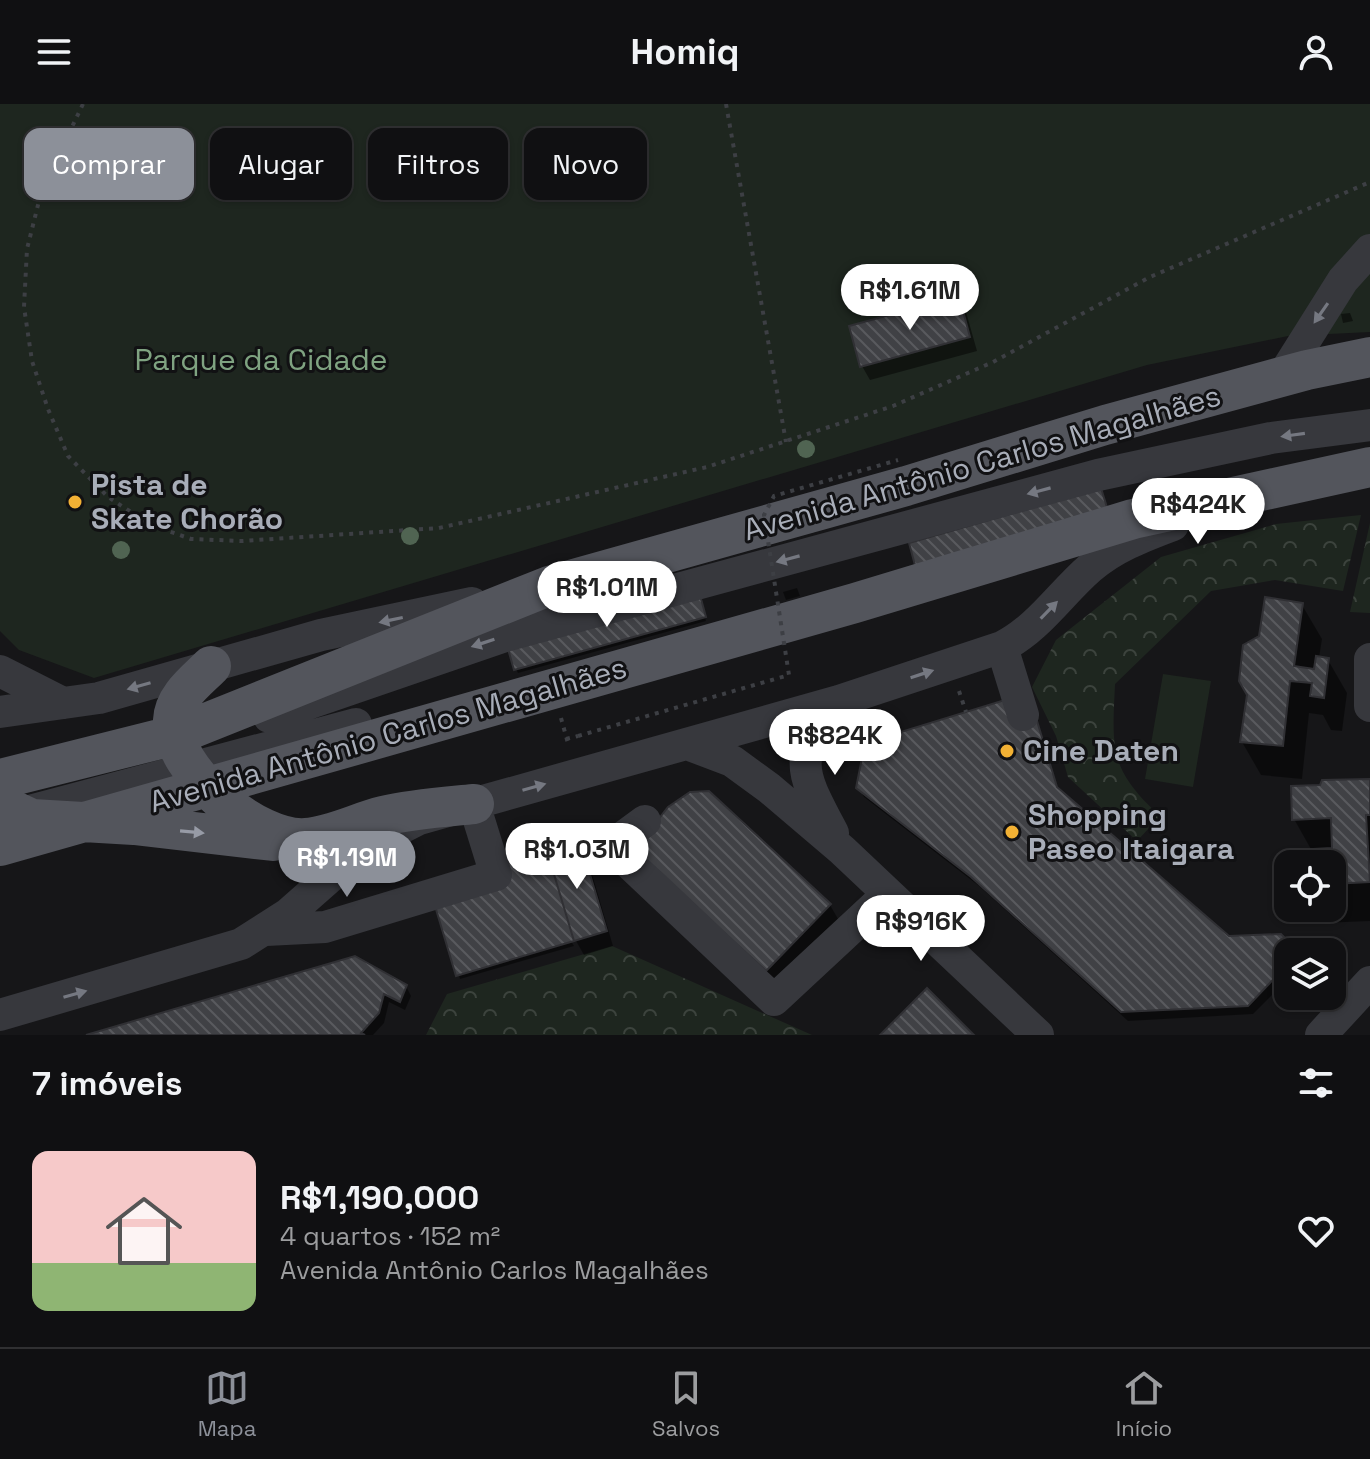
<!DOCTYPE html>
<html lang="pt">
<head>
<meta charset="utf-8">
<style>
  body { margin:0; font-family:"Space Grotesk",sans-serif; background:#19191b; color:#f1f3f6; height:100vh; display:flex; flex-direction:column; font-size:30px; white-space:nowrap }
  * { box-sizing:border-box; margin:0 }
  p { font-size:26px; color:#9c9d9f }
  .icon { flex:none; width:44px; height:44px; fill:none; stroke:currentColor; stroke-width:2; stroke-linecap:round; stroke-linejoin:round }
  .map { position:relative; height:931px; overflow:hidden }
  .panel { display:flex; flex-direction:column; background:#101012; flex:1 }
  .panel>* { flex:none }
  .banner { position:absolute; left:24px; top:24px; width:800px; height:72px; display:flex; gap:16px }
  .tools { position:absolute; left:1274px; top:746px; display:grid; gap:16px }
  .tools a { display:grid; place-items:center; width:72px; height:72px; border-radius:16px; background:#101012; box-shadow:0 2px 6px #0004,0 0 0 2px #303032; font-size:40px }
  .price { position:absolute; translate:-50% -68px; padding:0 18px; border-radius:28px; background:#fff; color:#222; font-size:26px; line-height:52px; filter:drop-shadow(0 2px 4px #0008) }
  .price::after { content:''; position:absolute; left:50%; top:48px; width:24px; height:18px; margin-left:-12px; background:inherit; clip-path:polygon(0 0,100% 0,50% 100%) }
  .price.selected { background:#8c9099; color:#fff }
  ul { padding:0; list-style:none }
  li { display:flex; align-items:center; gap:24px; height:200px; padding:0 32px }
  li+li { border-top:2px solid #303032 }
  li span { display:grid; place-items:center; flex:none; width:224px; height:160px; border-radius:16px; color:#555 }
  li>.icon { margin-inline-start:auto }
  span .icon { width:96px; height:96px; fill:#fffc; stroke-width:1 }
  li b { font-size:34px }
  h2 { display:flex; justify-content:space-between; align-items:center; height:96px; padding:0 32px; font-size:34px }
  .pill { padding:0 28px; border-radius:16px; background:#101012; box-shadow:0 2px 6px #0004,0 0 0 2px #303032; font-size:28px; line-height:72px }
  .pill.selected { background:#8c9099; color:#fff }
  header { display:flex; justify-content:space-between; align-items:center; height:104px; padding:0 32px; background:#101012; font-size:36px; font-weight:700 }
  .menu { display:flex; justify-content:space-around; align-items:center; height:112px; border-top:2px solid #303032; background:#101012; font-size:22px; color:#9c9d9f }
  .menu a { display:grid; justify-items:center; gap:4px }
  .menu .selected { color:#8c9099 }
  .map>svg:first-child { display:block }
  .forest { fill:url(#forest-crowns) }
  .park { fill:#1e261f }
  .shadow { fill:#0007 }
  .building { fill:url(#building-back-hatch); stroke:#303034; stroke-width:2 }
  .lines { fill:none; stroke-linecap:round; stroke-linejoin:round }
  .path { stroke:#3d3f44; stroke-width:4; stroke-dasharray:4 6; stroke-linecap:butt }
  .minor { stroke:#37383d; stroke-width:32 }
  .major { stroke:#53555c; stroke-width:40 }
  .path-bridge { stroke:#3d3f44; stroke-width:4; stroke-dasharray:4 6; stroke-linecap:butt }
  .tree { fill:#506452 }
  .oneway { fill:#757881 }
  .oneway2 { fill:#979ba6 }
  .poi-dot { fill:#f2b134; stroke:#111113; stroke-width:3 }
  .labels { text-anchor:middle; stroke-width:6; stroke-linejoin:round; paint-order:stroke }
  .park-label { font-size:30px; fill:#7fa381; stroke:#111113 }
  .street-label { font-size:30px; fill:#a8adb8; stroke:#111113 }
  .poi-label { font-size:30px; font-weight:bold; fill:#a8adb8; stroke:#111113; text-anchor:start }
</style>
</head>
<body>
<header><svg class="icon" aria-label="menu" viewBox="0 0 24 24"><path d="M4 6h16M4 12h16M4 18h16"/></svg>Homiq<svg class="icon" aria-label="person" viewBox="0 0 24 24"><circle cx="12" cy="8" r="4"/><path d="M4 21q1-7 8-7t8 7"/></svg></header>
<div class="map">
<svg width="1370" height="931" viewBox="0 0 1370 931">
  <defs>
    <pattern id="forest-crowns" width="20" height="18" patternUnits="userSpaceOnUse" patternTransform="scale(2)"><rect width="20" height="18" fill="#1e261f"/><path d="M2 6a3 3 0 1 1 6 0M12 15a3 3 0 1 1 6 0" fill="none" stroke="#3c433d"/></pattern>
    <pattern id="building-back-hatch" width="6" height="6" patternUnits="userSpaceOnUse" patternTransform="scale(2)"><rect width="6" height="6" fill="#404145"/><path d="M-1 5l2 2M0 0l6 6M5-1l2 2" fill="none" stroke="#595a5e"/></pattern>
  </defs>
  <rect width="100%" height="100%" fill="#161618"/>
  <path class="forest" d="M 1361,411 L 1343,487 L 1275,476 L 1211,487 L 1115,580 C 1112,646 1109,665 1160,712 L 1137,737 L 1068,673 L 1056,632 L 1032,583 L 1056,536 L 1161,453 L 1276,420 Z
    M 1370,419 L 1370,509 L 1350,508 Z
    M 612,842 L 812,931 L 426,931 L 447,890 Z"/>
  <path class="park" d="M 0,0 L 1370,0 L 1370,228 L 1288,232 L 1147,261 L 94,574 L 19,546 L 0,527 Z
    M 1163,570 L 1211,577 L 1193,683 L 1145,675 Z"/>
  <path class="shadow" d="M 958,194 L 966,208 L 977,247 L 870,276 L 862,262 Z
    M 1350,209 L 1353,217 L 1343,219 L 1341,210 Z
    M 797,484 L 800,492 L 786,496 L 783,488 Z
    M 699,491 L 706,517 L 518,569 L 516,565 Z
    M 1302,501 L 1322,535 L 1319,554 L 1328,556 L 1347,589 L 1342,627 L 1331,626 L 1323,611 L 1309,609 L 1302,675 L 1261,671 L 1242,638 L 1261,533 Z
    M 1033,610 L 1059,688 L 1228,834 L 1296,848 L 1288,848 L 1288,875 L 1253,910 L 1128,917 L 979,782 L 864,693 L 859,684 Z
    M 1370,677 L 1370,817 L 1321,819 L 1313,804 L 1332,804 L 1332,760 L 1298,760 L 1312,747 L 1294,715 Z
    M 579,739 L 587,753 L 613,842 L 584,851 L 571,828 L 567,830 L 574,842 L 460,875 L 431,783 Z
    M 652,774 L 830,801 L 845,827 L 782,892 Z
    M 406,882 L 411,892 L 405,906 L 389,898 L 384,919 L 373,931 L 93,931 Z"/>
  <path class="building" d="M 959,192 L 970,233 L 860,263 L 849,222 Z
    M 1101,384 L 1109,410 L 916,465 L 909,439 Z
    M 698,484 L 706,513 L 514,566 L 506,538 Z
    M 1265,493 L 1303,499 L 1294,562 L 1314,565 L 1316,552 L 1329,554 L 1324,594 L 1310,592 L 1312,579 L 1290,577 L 1283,642 L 1240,638 L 1247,591 L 1239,577 L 1243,541 L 1259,532 Z
    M 1008,595 L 1034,607 L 1057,683 L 1229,832 L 1281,830 L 1299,848 L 1288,848 L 1288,860 L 1248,902 L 1121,908 L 971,773 L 856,684 L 865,639 Z
    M 1370,675 L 1370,711 L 1366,711 L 1370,778 L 1332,780 L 1332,760 L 1296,760 L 1296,746 L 1332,744 L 1331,714 L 1292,716 L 1291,682 L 1320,681 L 1322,676 Z
    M 709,687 L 831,800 L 766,867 L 634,747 L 668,703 L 690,688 Z
    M 580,737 L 607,827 L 574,837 L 547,747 Z
    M 547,747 L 574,837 L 456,872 L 429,782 Z
    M 355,852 L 407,881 L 400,898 L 384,890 L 379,909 L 361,929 L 365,931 L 86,931 Z
    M 927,884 L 974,931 L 880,931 Z"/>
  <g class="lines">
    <path class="path" d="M 83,0 L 42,85 L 27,145 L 24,203 L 32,257 L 48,305 L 68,352 L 108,393 L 151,421 L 191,435 L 242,437 L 439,424 L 707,363 L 893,302 L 993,258 L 1150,173 L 1370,78
      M 726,0 L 786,338
      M 959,587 L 966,608
      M 561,614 L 569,643
      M 566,635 L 578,632"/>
    <path class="minor" d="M 1282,273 L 1343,176 L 1370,146
      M 1002,543 L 1023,611
      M 1370,555 L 1370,602
      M 0,567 L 63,599
      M 0,608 L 99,594 L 321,531 L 472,499
      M 269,613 L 505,532 L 1098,371 L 1271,334 L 1370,321
      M 687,640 L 732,657 L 769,684 L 842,746 L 1038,931
      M 26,708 L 356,620
      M 645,717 L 611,742 L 774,896 L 888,790
      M 833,729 C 800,666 791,655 839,597
      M 266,826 L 325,823 L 496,771 L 474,700
      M 0,911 L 241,840 L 288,810 L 364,743 L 419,715 L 839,597 L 1002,543 C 1039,524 1060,490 1090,464 C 1114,443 1144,432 1173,421
      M 1321,931 L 1370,878"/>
    <path class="major" d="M 211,562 C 196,577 174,593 173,616 C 171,667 257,738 306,734 C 332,732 358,718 383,712 C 413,705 444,703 474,700
      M 0,675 L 176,631 L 549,482 L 906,382 L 1105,321 L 1307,266 L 1370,253
      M 0,700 L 32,715 L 134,721 L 273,737
      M 0,742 L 855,499 L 1133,415 L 1370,363"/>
    <path class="path-bridge" d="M 578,632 L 789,571 L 764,411 L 774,392 L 898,356"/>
  </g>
  <g class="tree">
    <circle cx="806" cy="345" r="9"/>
    <circle cx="410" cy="432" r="9"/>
    <circle cx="121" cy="446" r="9"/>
  </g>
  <defs><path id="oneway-solid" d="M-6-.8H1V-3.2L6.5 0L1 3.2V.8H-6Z" transform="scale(2)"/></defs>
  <g class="oneway">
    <use href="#oneway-solid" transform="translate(1321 209) rotate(125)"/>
    <use href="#oneway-solid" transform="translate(1293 331) rotate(172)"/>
    <use href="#oneway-solid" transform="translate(1039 387) rotate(165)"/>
    <use href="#oneway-solid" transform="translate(788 455) rotate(165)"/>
    <use href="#oneway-solid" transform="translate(1049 506) rotate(-46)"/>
    <use href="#oneway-solid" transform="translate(391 516) rotate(168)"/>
    <use href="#oneway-solid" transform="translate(483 539) rotate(162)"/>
    <use href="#oneway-solid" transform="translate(922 570) rotate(-18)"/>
    <use href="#oneway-solid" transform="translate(139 582) rotate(164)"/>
    <use href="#oneway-solid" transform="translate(534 683) rotate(-16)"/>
    <use href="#oneway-solid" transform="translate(75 890) rotate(-16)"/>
  </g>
  <use class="oneway2" href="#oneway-solid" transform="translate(192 728) rotate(5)"/>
  <g class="poi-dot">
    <circle cx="75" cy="398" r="8"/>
    <circle cx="1007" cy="647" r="8"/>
    <circle cx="1012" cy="728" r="8"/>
  </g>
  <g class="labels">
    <g class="park-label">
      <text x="261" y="266">Parque da Cidade</text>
    </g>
    <g class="street-label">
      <text transform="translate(982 359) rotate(-16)" y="10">Avenida Antônio Carlos Magalhães</text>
      <text transform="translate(388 631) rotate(-16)" y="10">Avenida Antônio Carlos Magalhães</text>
    </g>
    <g class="poi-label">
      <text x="91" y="391">Pista de<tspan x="91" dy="34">Skate Chorão</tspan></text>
      <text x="1023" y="657">Cine Daten</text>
      <text x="1028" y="721">Shopping<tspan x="1028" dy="34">Paseo Itaigara</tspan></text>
    </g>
  </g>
</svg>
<div class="tools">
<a><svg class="icon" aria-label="locate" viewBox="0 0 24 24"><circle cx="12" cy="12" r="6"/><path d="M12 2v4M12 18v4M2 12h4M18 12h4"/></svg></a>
<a><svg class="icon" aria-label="layers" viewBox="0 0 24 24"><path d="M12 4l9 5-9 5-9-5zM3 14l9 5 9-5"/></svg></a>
</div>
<b class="price" style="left:910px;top:228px">R$1.61M</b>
<b class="price" style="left:1198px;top:442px">R$424K</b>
<b class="price" style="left:607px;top:525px">R$1.01M</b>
<b class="price" style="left:835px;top:673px">R$824K</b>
<b class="price" style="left:577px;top:787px">R$1.03M</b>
<b class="price selected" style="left:347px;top:795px">R$1.19M</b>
<b class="price" style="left:921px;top:859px">R$916K</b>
<div class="banner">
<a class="pill selected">Comprar</a>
<a class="pill">Alugar</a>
<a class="pill">Filtros</a>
<a class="pill">Novo</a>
</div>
</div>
<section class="panel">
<h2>7 imóveis<svg class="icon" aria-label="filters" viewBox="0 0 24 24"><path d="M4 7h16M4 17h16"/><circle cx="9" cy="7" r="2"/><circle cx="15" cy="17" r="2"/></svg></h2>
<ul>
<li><span style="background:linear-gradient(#f6c9c9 70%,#8fb573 0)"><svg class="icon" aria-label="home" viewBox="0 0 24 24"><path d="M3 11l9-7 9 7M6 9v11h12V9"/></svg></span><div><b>R$1,190,000</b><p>4 quartos · 152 m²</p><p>Avenida Antônio Carlos Magalhães</p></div><svg class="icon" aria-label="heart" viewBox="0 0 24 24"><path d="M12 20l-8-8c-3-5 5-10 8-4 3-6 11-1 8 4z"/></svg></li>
</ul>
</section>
<nav class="menu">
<a class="selected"><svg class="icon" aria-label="map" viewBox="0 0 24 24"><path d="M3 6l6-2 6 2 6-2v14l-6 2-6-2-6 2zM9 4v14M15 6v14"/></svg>Mapa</a>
<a><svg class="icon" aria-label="saved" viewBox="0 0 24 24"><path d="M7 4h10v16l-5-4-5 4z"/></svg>Salvos</a>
<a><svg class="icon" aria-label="home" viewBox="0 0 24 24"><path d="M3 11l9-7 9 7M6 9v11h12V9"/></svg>Início</a>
</nav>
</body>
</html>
